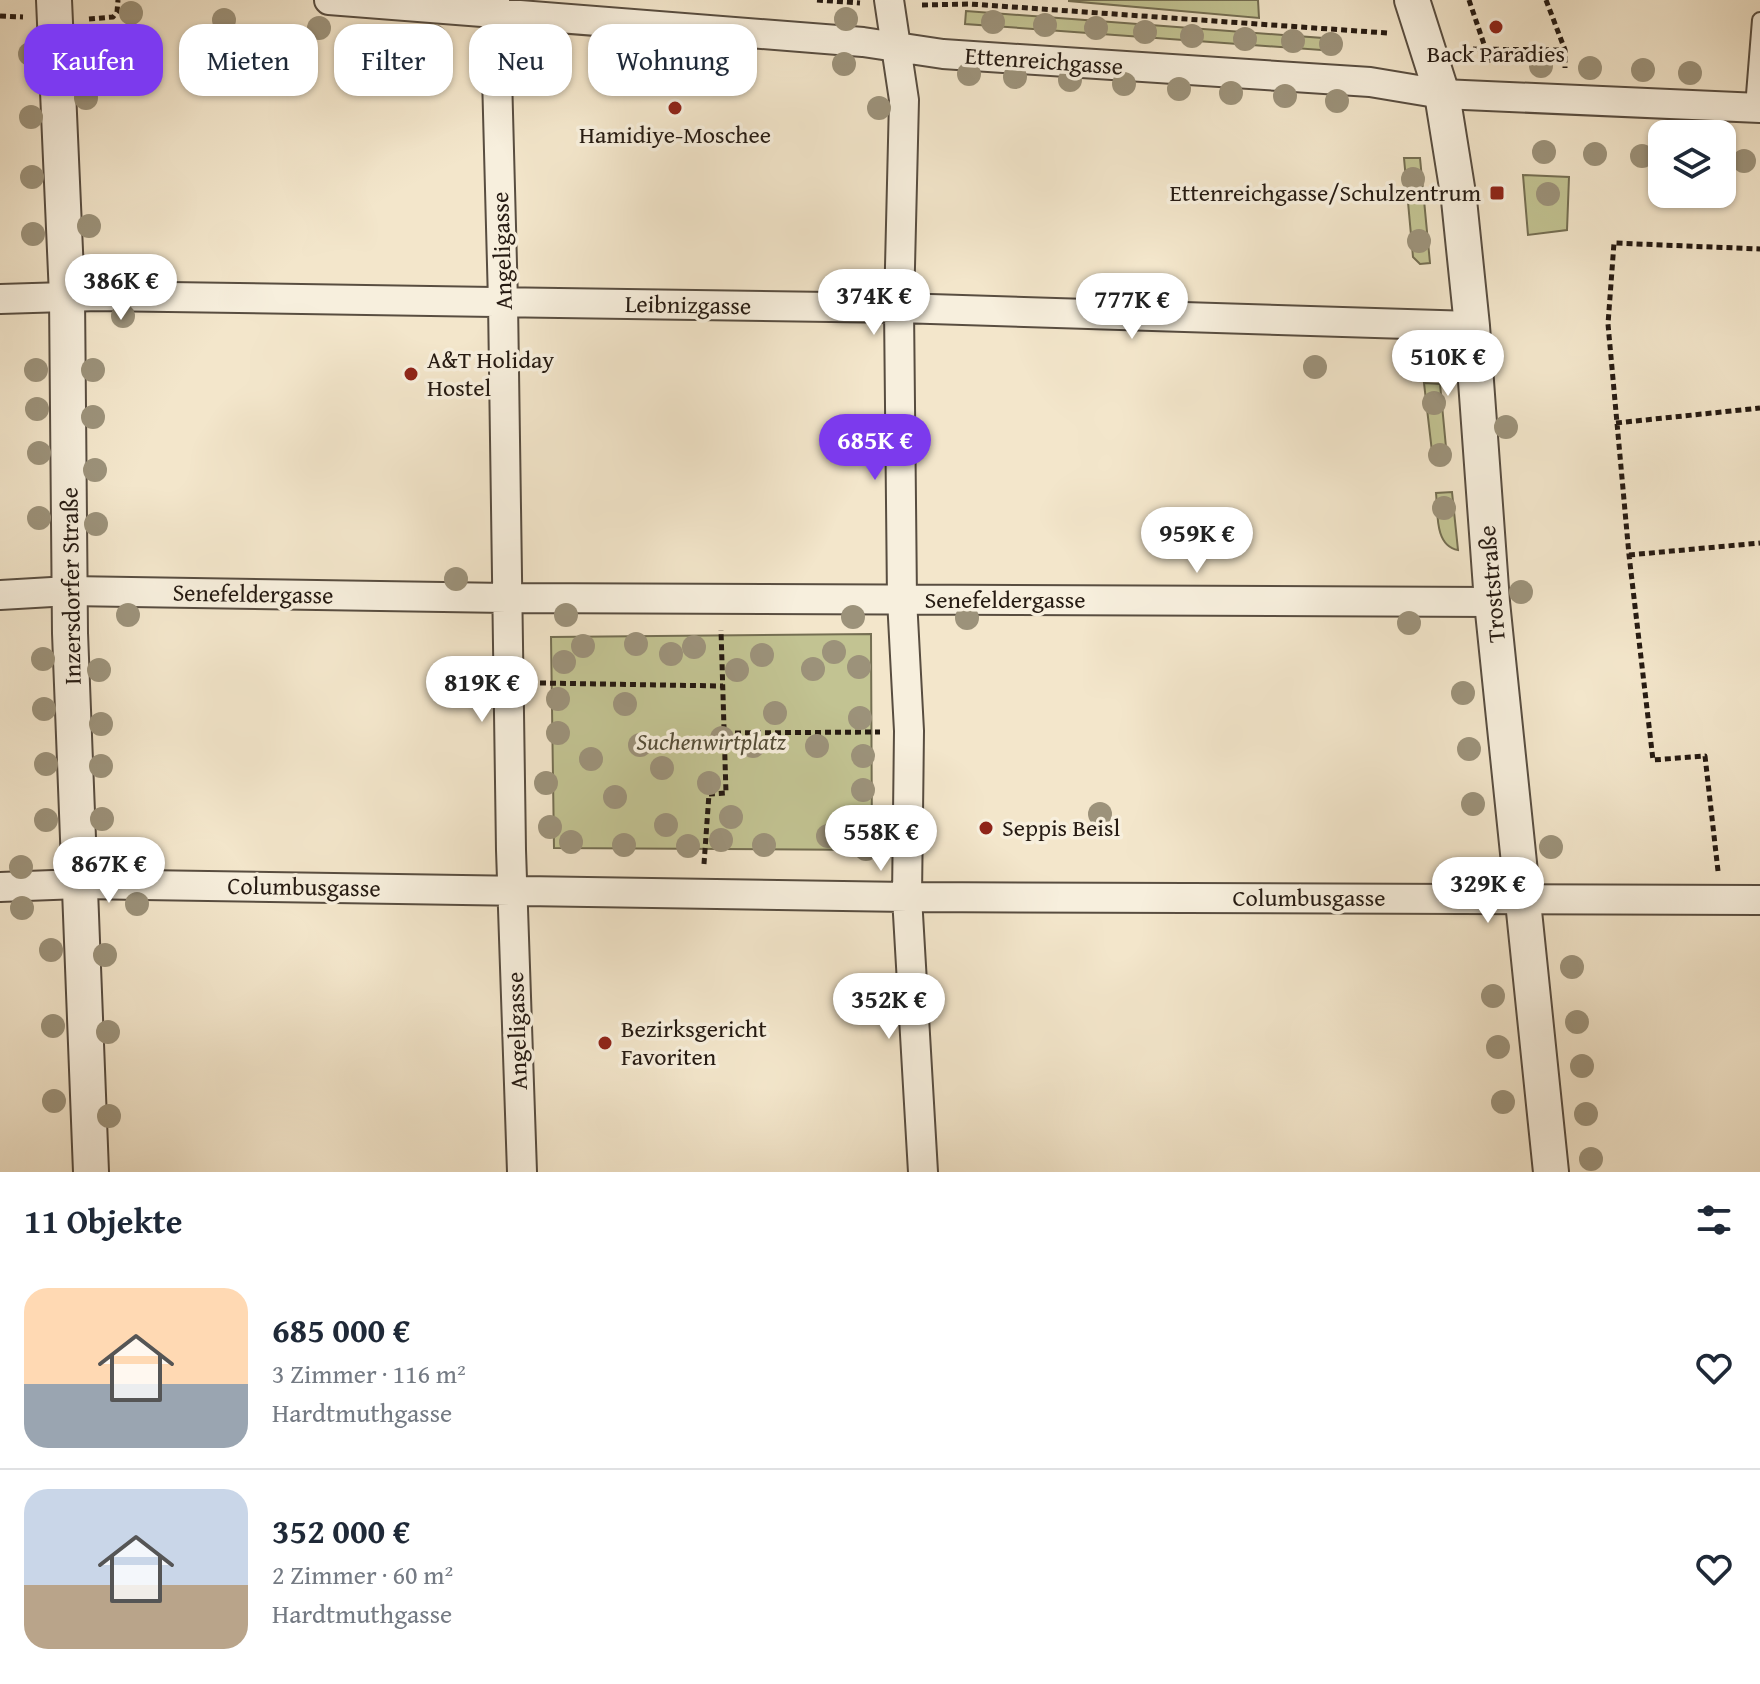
<!DOCTYPE html>
<html lang="de">
<head>
<meta charset="utf-8">
<style>
  body { margin:0; font-family:"Gentium Book Plus",serif; background:#f2f2f3; color:#1f2937; height:100vh; display:flex; flex-direction:column; font-size:30px; white-space:nowrap }
  * { box-sizing:border-box; margin:0 }
  p { font-size:26px; color:#747a83 }
  .icon { flex:none; width:44px; height:44px; fill:none; stroke:currentColor; stroke-width:2; stroke-linecap:round; stroke-linejoin:round }
  .map { position:relative; height:1172px; overflow:hidden }
  .details { display:flex; flex-direction:column; background:#fff; flex:1 }
  .details>* { flex:none }
  .banner { position:absolute; left:24px; top:24px; width:800px; height:72px; display:flex; gap:16px }
  .buttons { position:absolute; left:1648px; top:120px; display:grid; gap:16px }
  .buttons a { display:grid; place-items:center; width:88px; height:88px; border-radius:16px; background:#fff; box-shadow:0 2px 6px #0004; font-size:40px }
  .price { position:absolute; translate:-50% -68px; padding:0 18px; border-radius:28px; background:#fff; color:#222; font-size:26px; line-height:52px; filter:drop-shadow(0 2px 4px #0008) }
  .price::after { content:''; position:absolute; left:50%; top:48px; width:24px; height:18px; margin-left:-12px; background:inherit; clip-path:polygon(0 0,100% 0,50% 100%) }
  .price.on { background:#7c3aed; color:#fff }
  ul { padding:0; list-style:none }
  li { display:flex; align-items:center; gap:24px; height:200px; padding:0 24px }
  li+li { border-top:2px solid #e0e1e3 }
  li span { display:grid; place-items:center; flex:none; width:224px; height:160px; border-radius:24px; color:#555 }
  li>.icon { margin-inline-start:auto }
  span .icon { width:96px; height:96px; fill:#fffc; stroke-width:1 }
  li b { font-size:34px }
  h2 { display:flex; justify-content:space-between; align-items:center; height:96px; padding:0 24px; font-size:34px }
  .tag { padding:0 28px; border-radius:24px; background:#fff; box-shadow:0 2px 6px #0004; font-size:28px; line-height:72px }
  .tag.on { background:#7c3aed; color:#fff }
  .map>svg:first-child { display:block }
  .green { fill:#c2c392; stroke:#746e52; stroke-width:2 }
  .lines { fill:none; stroke-linecap:round; stroke-linejoin:round }
  .service-casing { stroke:#584d40; stroke-width:18 }
  .minor-casing { stroke:#584d40; stroke-width:32 }
  .tertiary-casing { stroke:#584d40; stroke-width:38 }
  .path { stroke:#251a12; stroke-width:5; stroke-dasharray:6 4; stroke-linecap:butt }
  .service { stroke:#f7efdd; stroke-width:14 }
  .minor { stroke:#f7efdd; stroke-width:28 }
  .tertiary { stroke:#f7efdd; stroke-width:34 }
  .tree { fill:#9c927a }
  .poi-dot { fill:#8f2418; stroke:#f7efdd; stroke-width:3 }
  .labels { text-anchor:middle; stroke-width:7; stroke-linejoin:round; paint-order:stroke }
  .poi-label { font-size:24px; fill:#251a12; stroke:#f7efdd; text-anchor:start }
  .street-label { font-size:24px; fill:#251a12; stroke:#f7efdd }
  .park-label { font-size:24px; font-style:italic; fill:#544d38; stroke:#f7efdd }
</style>
</head>
<body>
<div class="map">
<svg width="1760" height="1172" viewBox="0 0 1760 1172">
  <rect width="100%" height="100%" fill="#f3e6cb"/>
  <filter id="stains"><feTurbulence type="fractalNoise" baseFrequency=".0025" numOctaves="4"/><feColorMatrix values="0 0 0 0 .2 0 0 0 0 .09 0 0 0 0 .02 0 0 0 .5 -.17"/></filter>
  <radialGradient id="worn" r=".72"><stop offset=".6" stop-color="#630" stop-opacity="0"/><stop offset="1" stop-color="#630" stop-opacity=".3"/></radialGradient>
  <path class="green" d="M 1069,0 L 1258,0 L 1259,18 L 1069,1 Z
    M 966,11 L 1336,39 L 1335,51 L 965,24 Z
    M 1404,158 L 1420,158 L 1430,263 L 1420,264 L 1413,257 Z
    M 1523,175 L 1569,177 L 1567,230 L 1528,235 Z
    M 1424,383 L 1440,384 L 1447,458 L 1433,460 Z
    M 1452,492 L 1458,550 C 1434,546 1438,511 1436,493 Z
    M 871,634 L 872,850 L 554,848 L 551,637 Z"/>
  <g class="lines">
    <g class="service-casing">
      <path id="service" d="M 1753,107 L 1760,20"/>
    </g>
    <g class="minor-casing">
      <path id="minor" d="M 329,0 L 863,42 L 943,54 L 1370,82 L 1442,94 L 1760,108
        M 495,0 L 503,302 L 511,850 L 522,1172
        M 889,0 L 904,100 L 899,308 L 902,599 L 909,731 L 907,897 L 923,1172
        M 0,299 L 98,296 L 899,308 L 1472,326
        M 0,595 L 69,591 L 506,598 L 1492,602
        M 0,887 L 79,884 L 907,897 L 1760,900"/>
    </g>
    <g class="tertiary-casing">
      <path id="tertiary" d="M 54,0 L 67,296 L 70,633 L 91,1172
        M 1412,0 L 1442,94 L 1459,200 L 1472,326 L 1492,602 L 1551,1172"/>
    </g>
    <path class="path" d="M 817,0 L 860,3
      M 1469,0 L 1491,65
      M 1546,0 L 1565,50 L 1565,68
      M 922,5 L 970,4 L 1387,33
      M 0,16 L 23,17
      M 89,19 L 113,17 L 117,12 L 118,0
      M 1463,49 L 1565,50
      M 1616,423 L 1760,408
      M 1629,555 L 1760,543
      M 540,683 L 723,686
      M 725,733 L 880,732
      M 704,864 L 709,794 L 726,793 L 721,630
      M 1718,871 L 1705,756 L 1653,760 L 1629,555 L 1608,324 L 1614,243 L 1760,249"/>
    <use href="#service" class="service"/>
    <use href="#minor" class="minor"/>
    <use href="#tertiary" class="tertiary"/>
  </g>
  <g class="tree">
    <circle cx="131" cy="13" r="12"/>
    <circle cx="846" cy="19" r="12"/>
    <circle cx="224" cy="20" r="12"/>
    <circle cx="993" cy="22" r="12"/>
    <circle cx="1045" cy="25" r="12"/>
    <circle cx="319" cy="28" r="12"/>
    <circle cx="1096" cy="28" r="12"/>
    <circle cx="1145" cy="32" r="12"/>
    <circle cx="434" cy="36" r="12"/>
    <circle cx="1192" cy="36" r="12"/>
    <circle cx="1245" cy="39" r="12"/>
    <circle cx="1293" cy="41" r="12"/>
    <circle cx="549" cy="42" r="12"/>
    <circle cx="85" cy="43" r="12"/>
    <circle cx="1331" cy="44" r="12"/>
    <circle cx="630" cy="48" r="12"/>
    <circle cx="30" cy="54" r="12"/>
    <circle cx="726" cy="55" r="12"/>
    <circle cx="844" cy="64" r="12"/>
    <circle cx="1541" cy="66" r="12"/>
    <circle cx="1590" cy="68" r="12"/>
    <circle cx="1643" cy="70" r="12"/>
    <circle cx="1690" cy="73" r="12"/>
    <circle cx="969" cy="74" r="12"/>
    <circle cx="1015" cy="77" r="12"/>
    <circle cx="1070" cy="80" r="12"/>
    <circle cx="1124" cy="84" r="12"/>
    <circle cx="1179" cy="89" r="12"/>
    <circle cx="1231" cy="93" r="12"/>
    <circle cx="1285" cy="96" r="12"/>
    <circle cx="86" cy="98" r="12"/>
    <circle cx="1337" cy="101" r="12"/>
    <circle cx="879" cy="108" r="12"/>
    <circle cx="31" cy="117" r="12"/>
    <circle cx="1544" cy="152" r="12"/>
    <circle cx="1595" cy="154" r="12"/>
    <circle cx="1642" cy="156" r="12"/>
    <circle cx="1744" cy="161" r="12"/>
    <circle cx="32" cy="177" r="12"/>
    <circle cx="1413" cy="179" r="12"/>
    <circle cx="1548" cy="194" r="12"/>
    <circle cx="89" cy="226" r="12"/>
    <circle cx="33" cy="234" r="12"/>
    <circle cx="1419" cy="241" r="12"/>
    <circle cx="121" cy="278" r="12"/>
    <circle cx="123" cy="316" r="12"/>
    <circle cx="1315" cy="367" r="12"/>
    <circle cx="36" cy="370" r="12"/>
    <circle cx="93" cy="370" r="12"/>
    <circle cx="1434" cy="403" r="12"/>
    <circle cx="37" cy="409" r="12"/>
    <circle cx="93" cy="417" r="12"/>
    <circle cx="1506" cy="427" r="12"/>
    <circle cx="39" cy="453" r="12"/>
    <circle cx="1440" cy="455" r="12"/>
    <circle cx="95" cy="470" r="12"/>
    <circle cx="1444" cy="508" r="12"/>
    <circle cx="39" cy="518" r="12"/>
    <circle cx="96" cy="524" r="12"/>
    <circle cx="456" cy="579" r="12"/>
    <circle cx="1521" cy="592" r="12"/>
    <circle cx="128" cy="615" r="12"/>
    <circle cx="566" cy="615" r="12"/>
    <circle cx="853" cy="617" r="12"/>
    <circle cx="967" cy="618" r="12"/>
    <circle cx="1409" cy="623" r="12"/>
    <circle cx="636" cy="644" r="12"/>
    <circle cx="583" cy="646" r="12"/>
    <circle cx="694" cy="647" r="12"/>
    <circle cx="834" cy="652" r="12"/>
    <circle cx="671" cy="654" r="12"/>
    <circle cx="762" cy="655" r="12"/>
    <circle cx="43" cy="659" r="12"/>
    <circle cx="564" cy="662" r="12"/>
    <circle cx="859" cy="667" r="12"/>
    <circle cx="813" cy="669" r="12"/>
    <circle cx="99" cy="670" r="12"/>
    <circle cx="737" cy="670" r="12"/>
    <circle cx="1463" cy="693" r="12"/>
    <circle cx="558" cy="699" r="12"/>
    <circle cx="625" cy="704" r="12"/>
    <circle cx="44" cy="709" r="12"/>
    <circle cx="775" cy="713" r="12"/>
    <circle cx="860" cy="718" r="12"/>
    <circle cx="101" cy="724" r="12"/>
    <circle cx="558" cy="733" r="12"/>
    <circle cx="722" cy="738" r="12"/>
    <circle cx="640" cy="745" r="12"/>
    <circle cx="753" cy="746" r="12"/>
    <circle cx="817" cy="746" r="12"/>
    <circle cx="1469" cy="749" r="12"/>
    <circle cx="863" cy="756" r="12"/>
    <circle cx="591" cy="759" r="12"/>
    <circle cx="46" cy="764" r="12"/>
    <circle cx="101" cy="766" r="12"/>
    <circle cx="662" cy="768" r="12"/>
    <circle cx="546" cy="783" r="12"/>
    <circle cx="709" cy="783" r="12"/>
    <circle cx="863" cy="790" r="12"/>
    <circle cx="615" cy="797" r="12"/>
    <circle cx="1473" cy="804" r="12"/>
    <circle cx="1100" cy="814" r="12"/>
    <circle cx="731" cy="817" r="12"/>
    <circle cx="102" cy="819" r="12"/>
    <circle cx="46" cy="820" r="12"/>
    <circle cx="864" cy="822" r="12"/>
    <circle cx="666" cy="825" r="12"/>
    <circle cx="550" cy="827" r="12"/>
    <circle cx="828" cy="836" r="12"/>
    <circle cx="721" cy="840" r="12"/>
    <circle cx="571" cy="842" r="12"/>
    <circle cx="624" cy="845" r="12"/>
    <circle cx="764" cy="845" r="12"/>
    <circle cx="688" cy="846" r="12"/>
    <circle cx="1551" cy="847" r="12"/>
    <circle cx="866" cy="849" r="12"/>
    <circle cx="137" cy="866" r="12"/>
    <circle cx="21" cy="867" r="12"/>
    <circle cx="137" cy="904" r="12"/>
    <circle cx="22" cy="908" r="12"/>
    <circle cx="51" cy="950" r="12"/>
    <circle cx="105" cy="955" r="12"/>
    <circle cx="1572" cy="967" r="12"/>
    <circle cx="1493" cy="996" r="12"/>
    <circle cx="1577" cy="1022" r="12"/>
    <circle cx="53" cy="1026" r="12"/>
    <circle cx="108" cy="1032" r="12"/>
    <circle cx="1498" cy="1047" r="12"/>
    <circle cx="1582" cy="1066" r="12"/>
    <circle cx="54" cy="1101" r="12"/>
    <circle cx="1503" cy="1102" r="12"/>
    <circle cx="1586" cy="1114" r="12"/>
    <circle cx="109" cy="1116" r="12"/>
    <circle cx="1591" cy="1159" r="12"/>
  </g>
  <g class="poi-dot">
    <circle cx="1496" cy="27" r="8"/>
    <circle cx="675" cy="108" r="8"/>
    <rect x="1489" y="185" width="16" height="16" rx="4"/>
    <circle cx="411" cy="374" r="8"/>
    <circle cx="986" cy="828" r="8"/>
    <circle cx="605" cy="1043" r="8"/>
  </g>
  <g class="labels">
    <g class="poi-label">
      <text x="1496" y="62" text-anchor="middle">Back Paradies</text>
      <text x="675" y="143" text-anchor="middle">Hamidiye-Moschee</text>
      <text x="1481" y="201" text-anchor="end">Ettenreichgasse/Schulzentrum</text>
      <text x="427" y="368">A&amp;T Holiday<tspan x="427" dy="28">Hostel</tspan></text>
      <text x="1002" y="836">Seppis Beisl</text>
      <text x="621" y="1037">Bezirksgericht<tspan x="621" dy="28">Favoriten</tspan></text>
    </g>
    <g class="street-label">
      <text transform="translate(1044 61) rotate(4)" y="8">Ettenreichgasse</text>
      <text transform="translate(502 251) rotate(-92)" y="8">Angeligasse</text>
      <text transform="translate(688 305) rotate(1)" y="8">Leibnizgasse</text>
      <text transform="translate(1492 584) rotate(-95)" y="8">Troststraße</text>
      <text transform="translate(71 586) rotate(-91)" y="8">Inzersdorfer Straße</text>
      <text transform="translate(253 594) rotate(1)" y="8">Senefeldergasse</text>
      <text x="1005" y="608">Senefeldergasse</text>
      <text transform="translate(304 887) rotate(1)" y="8">Columbusgasse</text>
      <text x="1309" y="906">Columbusgasse</text>
      <text transform="translate(517 1031) rotate(-92)" y="8">Angeligasse</text>
    </g>
    <g class="park-label">
      <text x="711" y="750">Suchenwirtplatz</text>
    </g>
  </g>
  <rect width="100%" height="100%" filter="url(#stains)"/>
  <rect width="100%" height="100%" fill="url(#worn)"/>
</svg>
<div class="buttons">
<a><svg class="icon" aria-label="layers" viewBox="0 0 24 24"><path d="M12 4l9 5-9 5-9-5zM3 14l9 5 9-5"/></svg></a>
</div>
<b class="price" style="left:121px;top:322px">386K €</b>
<b class="price" style="left:874px;top:337px">374K €</b>
<b class="price" style="left:1132px;top:341px">777K €</b>
<b class="price" style="left:1448px;top:398px">510K €</b>
<b class="price on" style="left:875px;top:482px">685K €</b>
<b class="price" style="left:1197px;top:575px">959K €</b>
<b class="price" style="left:482px;top:724px">819K €</b>
<b class="price" style="left:881px;top:873px">558K €</b>
<b class="price" style="left:109px;top:905px">867K €</b>
<b class="price" style="left:1488px;top:925px">329K €</b>
<b class="price" style="left:889px;top:1041px">352K €</b>
<div class="banner">
<a class="tag on">Kaufen</a>
<a class="tag">Mieten</a>
<a class="tag">Filter</a>
<a class="tag">Neu</a>
<a class="tag">Wohnung</a>
</div>
</div>
<section class="details">
<h2>11 Objekte<svg class="icon" aria-label="filters" viewBox="0 0 24 24"><path d="M4 7h16M4 17h16"/><circle cx="9" cy="7" r="2"/><circle cx="15" cy="17" r="2"/></svg></h2>
<ul>
<li><span style="background:linear-gradient(#ffd9b3 60%,#9aa5b1 0)"><svg class="icon" aria-label="home" viewBox="0 0 24 24"><path d="M3 11l9-7 9 7M6 9v11h12V9"/></svg></span><div><b>685 000 €</b><p>3 Zimmer · 116 m²</p><p>Hardtmuthgasse</p></div><svg class="icon" aria-label="heart" viewBox="0 0 24 24"><path d="M12 20l-8-8c-3-5 5-10 8-4 3-6 11-1 8 4z"/></svg></li>
<li><span style="background:linear-gradient(#c9d6e8 60%,#b9a48a 0)"><svg class="icon" aria-label="home" viewBox="0 0 24 24"><path d="M3 11l9-7 9 7M6 9v11h12V9"/></svg></span><div><b>352 000 €</b><p>2 Zimmer · 60 m²</p><p>Hardtmuthgasse</p></div><svg class="icon" aria-label="heart" viewBox="0 0 24 24"><path d="M12 20l-8-8c-3-5 5-10 8-4 3-6 11-1 8 4z"/></svg></li>
</ul>
</section>
</body>
</html>
